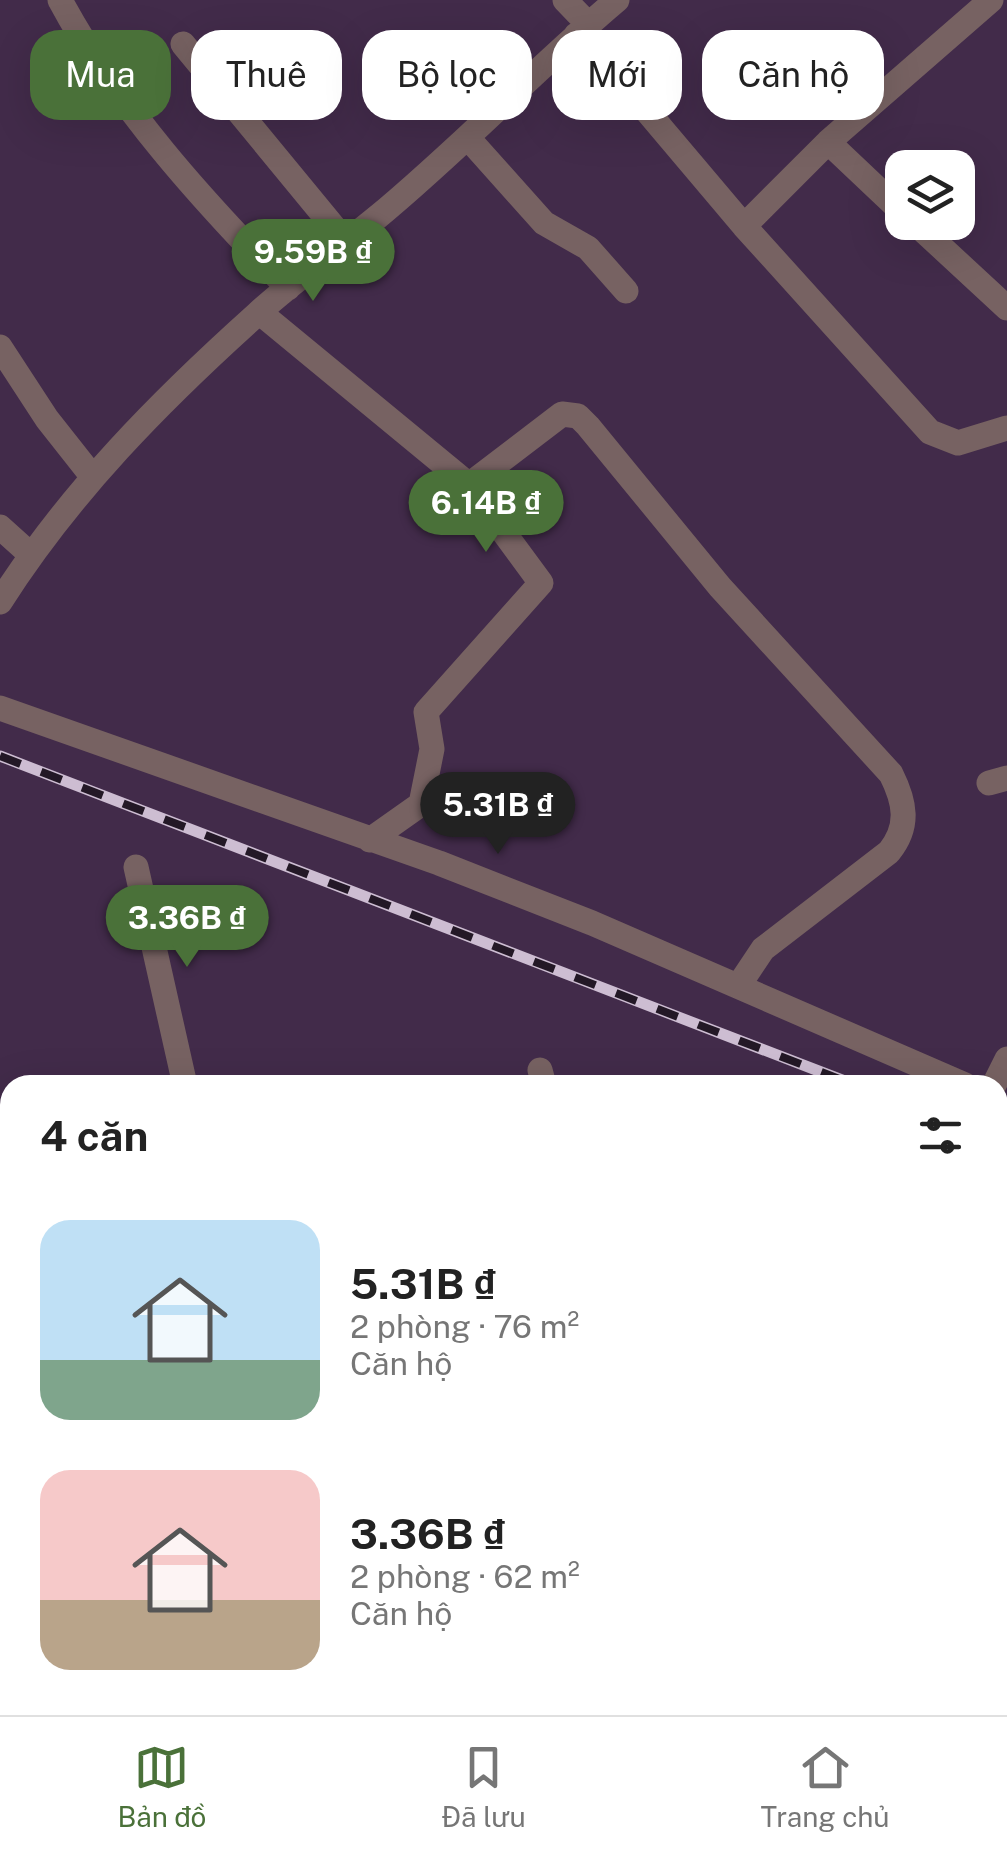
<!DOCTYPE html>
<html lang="vi">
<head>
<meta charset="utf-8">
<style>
  body { margin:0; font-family:"Public Sans",sans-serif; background:#f2f2f2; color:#222; height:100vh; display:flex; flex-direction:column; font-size:38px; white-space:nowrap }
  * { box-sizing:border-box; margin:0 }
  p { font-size:32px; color:#767676 }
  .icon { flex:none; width:55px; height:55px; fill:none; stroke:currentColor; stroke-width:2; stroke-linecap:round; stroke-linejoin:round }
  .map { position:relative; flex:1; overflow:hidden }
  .details { position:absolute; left:0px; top:1075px; width:1008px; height:640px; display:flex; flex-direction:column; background:#fff; border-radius:30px 30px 0 0; box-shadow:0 10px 40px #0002 }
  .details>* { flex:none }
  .guide { position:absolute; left:30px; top:30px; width:948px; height:90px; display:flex; gap:20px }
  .tools { position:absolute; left:885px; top:150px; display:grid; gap:20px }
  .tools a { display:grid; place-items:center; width:90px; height:90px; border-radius:20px; background:#fff; box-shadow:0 10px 40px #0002; font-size:50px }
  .price { position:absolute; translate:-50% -85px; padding:0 22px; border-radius:35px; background:#4a7139; color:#fff; font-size:32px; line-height:65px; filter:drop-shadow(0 2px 5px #0008) }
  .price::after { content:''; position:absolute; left:50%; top:60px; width:30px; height:22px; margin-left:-15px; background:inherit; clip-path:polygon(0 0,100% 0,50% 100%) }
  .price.selected { background:#222; color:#fff }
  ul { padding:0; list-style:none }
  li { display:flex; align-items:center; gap:30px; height:250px; padding:0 40px }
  li span { display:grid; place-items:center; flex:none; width:280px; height:200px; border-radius:30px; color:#555 }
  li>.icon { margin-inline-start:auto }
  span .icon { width:120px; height:120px; fill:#fffc; stroke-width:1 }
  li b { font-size:42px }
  h2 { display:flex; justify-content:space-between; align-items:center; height:120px; padding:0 40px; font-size:42px }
  .tag { padding:0 35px; border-radius:30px; background:#fff; box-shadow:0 10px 40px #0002; font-size:35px; line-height:90px }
  .tag.selected { background:#4a7139; color:#fff }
  .tabs { display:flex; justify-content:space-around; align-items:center; height:140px; border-top:2px solid #e0e0e0; background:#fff; font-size:28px; color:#767676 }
  .tabs a { display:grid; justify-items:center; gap:5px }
  .tabs .selected { color:#4a7139 }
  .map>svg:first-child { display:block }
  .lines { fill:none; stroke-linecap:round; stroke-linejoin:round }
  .minor { stroke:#776262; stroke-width:25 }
  .rail-casing { stroke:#cdbdd2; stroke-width:11 }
  .rail { stroke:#231826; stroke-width:8; stroke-dasharray:22; stroke-linecap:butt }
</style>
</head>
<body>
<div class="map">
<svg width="1007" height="1715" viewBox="0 0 1007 1715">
  <rect width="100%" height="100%" fill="#422b4a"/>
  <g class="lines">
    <path class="minor" d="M 60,0 C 118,108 203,201 288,288
      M 565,0 L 588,24
      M 576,35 L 635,97 L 744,226 L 930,432 L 958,443 L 1007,428
      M 183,44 L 346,242
      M 468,138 L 544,223 L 588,248 L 626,291
      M 828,142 L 902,212
      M 914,222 L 1007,308
      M 744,226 L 828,142 L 991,0
      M 259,312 L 469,485 L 541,583 L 426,712 L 432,749 L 421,804 L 370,840
      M 0,347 L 47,419 L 92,476
      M 469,485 L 562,414 L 578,416 L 588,426 L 720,587 L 891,774 C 905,802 910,826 889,852 L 763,949 L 739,985
      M 0,527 L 30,554
      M 0,602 C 70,492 160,401 257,314 C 294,280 336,251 375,219 C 459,150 534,70 617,0
      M 0,708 L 439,863 L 592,923 L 965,1085
      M 989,783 L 1007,778
      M 136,867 L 185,1085
      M 540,1070 L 544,1085
      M 994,1085 L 1007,1059
      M 0,1210 L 10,1208
      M 998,1220 L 1007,1212
      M 0,1461 L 10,1458
      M 998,1543 L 1007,1551
      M 350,1705 L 353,1715
      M 512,1715 L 522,1705
      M 783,1715 L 791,1705"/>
    <g class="rail-casing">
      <path id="rail" d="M 0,756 L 855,1085
        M 998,1140 L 1007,1144"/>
    </g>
    <use href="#rail" class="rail"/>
  </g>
</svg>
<div class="tools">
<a><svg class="icon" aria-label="layers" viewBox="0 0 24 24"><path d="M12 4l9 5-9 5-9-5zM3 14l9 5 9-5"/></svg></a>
</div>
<b class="price" style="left:313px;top:304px">9.59B ₫</b>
<b class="price" style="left:486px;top:555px">6.14B ₫</b>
<b class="price selected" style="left:498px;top:857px">5.31B ₫</b>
<b class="price" style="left:187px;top:970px">3.36B ₫</b>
<div class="guide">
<a class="tag selected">Mua</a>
<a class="tag">Thuê</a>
<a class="tag">Bộ lọc</a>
<a class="tag">Mới</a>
<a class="tag">Căn hộ</a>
</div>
<section class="details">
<h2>4 căn<svg class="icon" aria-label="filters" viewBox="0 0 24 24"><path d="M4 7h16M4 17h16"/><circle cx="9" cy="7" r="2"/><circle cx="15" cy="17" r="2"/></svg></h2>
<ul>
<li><span style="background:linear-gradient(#bfe0f5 70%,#7fa58c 0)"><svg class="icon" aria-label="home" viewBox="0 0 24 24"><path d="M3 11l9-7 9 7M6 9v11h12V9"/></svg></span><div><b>5.31B ₫</b><p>2 phòng · 76 m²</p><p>Căn hộ</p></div></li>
<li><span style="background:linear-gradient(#f6c9c9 65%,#b9a48a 0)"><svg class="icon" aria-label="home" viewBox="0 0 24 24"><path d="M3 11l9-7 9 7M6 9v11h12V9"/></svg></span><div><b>3.36B ₫</b><p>2 phòng · 62 m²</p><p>Căn hộ</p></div></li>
</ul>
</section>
</div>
<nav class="tabs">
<a class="selected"><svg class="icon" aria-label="map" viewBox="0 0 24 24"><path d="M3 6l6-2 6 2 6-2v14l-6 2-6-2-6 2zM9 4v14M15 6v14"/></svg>Bản đồ</a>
<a><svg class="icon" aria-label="saved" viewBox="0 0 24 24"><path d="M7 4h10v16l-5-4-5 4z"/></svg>Đã lưu</a>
<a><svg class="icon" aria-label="home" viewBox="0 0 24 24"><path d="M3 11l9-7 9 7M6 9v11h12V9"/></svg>Trang chủ</a>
</nav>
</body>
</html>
